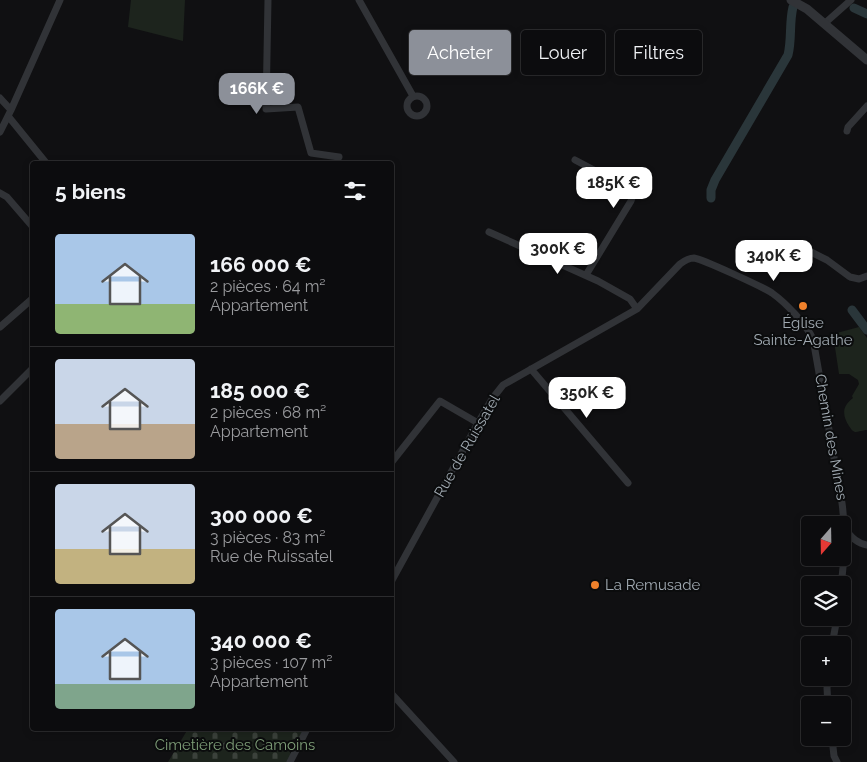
<!DOCTYPE html>
<html lang="fr">
<head>
<meta charset="utf-8">
<style>
  body { margin:0; font-family:Raleway,sans-serif; background:#151517; color:#f1f3f6; height:100vh; display:flex; flex-direction:column; font-size:19px; white-space:nowrap }
  * { box-sizing:border-box; margin:0 }
  p { font-size:16px; color:#9a9b9e }
  .icon { flex:none; width:28px; height:28px; fill:none; stroke:currentColor; stroke-width:2; stroke-linecap:round; stroke-linejoin:round }
  .map { position:relative; flex:1; overflow:hidden }
  .panel { position:absolute; left:30px; top:161px; width:364px; height:570px; display:flex; flex-direction:column; background:#0c0c0e; border-radius:5px; box-shadow:0 2px 8px #0003,0 0 0 1px #2c2c2e }
  .panel>* { flex:none }
  .top-card { position:absolute; left:409px; top:30px; width:382px; height:45px; display:flex; gap:10px }
  .needle { width:32px; rotate:200deg }
  .controls { position:absolute; left:801px; top:516px; display:grid; gap:10px }
  .controls a { display:grid; place-items:center; width:50px; height:50px; border-radius:5px; background:#0c0c0e; box-shadow:0 2px 8px #0003,0 0 0 1px #2c2c2e; font-size:25px }
  .price { position:absolute; translate:-50% -42px; padding:0 11px; border-radius:10px; background:#fff; color:#222; font-size:16px; line-height:32px; filter:drop-shadow(0 1px 2px #0008) }
  .price::after { content:''; position:absolute; left:50%; top:30px; width:15px; height:11px; margin-left:-8px; background:inherit; clip-path:polygon(0 0,100% 0,50% 100%) }
  .price.current { background:#8c9099; color:#fff }
  ul { padding:0; list-style:none }
  li { display:flex; align-items:center; gap:15px; height:125px; padding:0 25px }
  li+li { border-top:1px solid #2c2c2e }
  li span { display:grid; place-items:center; flex:none; width:140px; height:100px; border-radius:5px; color:#555 }
  li>.icon { margin-inline-start:auto }
  span .icon { width:60px; height:60px; fill:#fffc; stroke-width:1 }
  li b { font-size:21px }
  h2 { display:flex; justify-content:space-between; align-items:center; height:60px; padding:0 25px; font-size:21px }
  .chip { padding:0 18px; border-radius:5px; background:#0c0c0e; box-shadow:0 2px 8px #0003,0 0 0 1px #2c2c2e; font-size:18px; line-height:45px }
  .chip.current { background:#8c9099; color:#fff }
  .map>svg:first-child { display:block }
  .green { fill:#1d241d }
  .cemetery { fill:url(#cemetery-stones) }
  .lines { fill:none; stroke-linecap:round; stroke-linejoin:round }
  .canal { stroke:#2a363a; stroke-width:9 }
  .minor { stroke:#313337; stroke-width:7 }
  .tertiary { stroke:#313337; stroke-width:9 }
  .poi-dot { fill:#ef812b; stroke:#0b0c0d; stroke-width:2 }
  .labels { text-anchor:middle; stroke-width:4; stroke-linejoin:round; paint-order:stroke }
  .poi-label { font-size:15px; fill:#a1aab2; stroke:#0b0c0d }
  .street-label { font-size:15px; fill:#a1aab2; stroke:#0b0c0d }
  .park-label { font-size:15px; fill:#7e9d78; stroke:#0b0c0d }
</style>
</head>
<body>
<div class="map">
<svg width="867" height="762" viewBox="0 0 867 762">
  <defs>
    <pattern id="cemetery-stones" width="16" height="16" patternUnits="userSpaceOnUse" patternTransform="scale(1.25)"><rect width="16" height="16" fill="#1d241d"/><path d="M2 7V4a2 2 0 0 1 4 0v3zM10 15v-3a2 2 0 0 1 4 0v3z" fill="#3b413b"/></pattern>
  </defs>
  <rect width="100%" height="100%" fill="#101012"/>
  <path class="green" d="M 131,0 L 185,0 L 183,41 L 128,27 Z
    M 859,327 L 867,338 L 867,430 C 864,430 858,432 855,432 C 852,431 851,429 849,426 C 842,415 842,406 853,398 L 852,396 L 859,384 L 858,380 L 849,374 L 839,374 L 833,334 Z"/>
  <path class="cemetery" d="M 188,729 L 300,729 L 302,731 L 299,740 L 294,739 L 290,743 L 288,749 L 291,754 L 287,762 L 168,762 Z"/>
  <g class="lines">
    <path class="canal" d="M 854,8 L 867,14
      M 711,198 L 711,190 L 715,180 L 788,55 C 792,39 789,23 793,7
      M 852,310 L 867,330"/>
    <path class="minor" d="M 268,0 L 266,109 L 298,107 L 311,153 L 339,157
      M 359,0 L 413,96
      M 824,24 L 851,0
      M407 106a10 10 0 1 1 20 0a10 10 0 1 1-20 0Z
      M 0,98 L 11,110 L 8,116 L 47,164
      M 11,110 L 60,0
      M 847,131 L 848,127 L 867,106
      M 0,132 L 8,116
      M 575,160 L 628,188 L 633,195 L 631,201 L 586,275
      M 0,193 L 7,197 L 32,226
      M 489,232 L 598,281 L 630,299 L 637,309
      M 811,252 L 827,260 L 850,277 L 859,279 L 867,276
      M 0,327 L 32,299
      M 531,369 L 628,483
      M 0,401 L 32,369
      M 391,463 L 440,401 L 478,423
      M 846,530 C 852,538 857,543 867,545
      M 391,582 L 478,423 L 492,399 L 503,385 L 637,309 L 680,264 C 684,261 688,258 694,258 C 702,259 763,287 772,293 C 786,303 806,324 813,339 L 842,503 C 846,533 845,555 841,585
      M 832,645 L 837,618
      M 828,678 L 827,688 L 828,705
      M 391,693 L 454,762
      M 832,738 L 834,756 L 837,762
      M 290,762 L 307,729"/>
    <path class="tertiary" d="M 791,0 L 807,9 L 867,60"/>
  </g>
  <g class="poi-dot">
    <circle cx="803" cy="306" r="5"/>
    <circle cx="595" cy="585" r="5"/>
  </g>
  <g class="labels">
    <g class="poi-label">
      <text x="803" y="328">Église<tspan x="803" dy="17">Sainte-Agathe</tspan></text>
      <text x="605" y="590" text-anchor="start">La Remusade</text>
    </g>
    <g class="street-label">
      <text transform="translate(831 437) rotate(80)" y="5">Chemin des Mines</text>
      <text transform="translate(467 446) rotate(-60)" y="5">Rue de Ruissatel</text>
    </g>
    <g class="park-label">
      <text x="235" y="750">Cimetière des Camoins</text>
    </g>
  </g>
</svg>
<div class="controls">
<a><svg class="needle" viewBox="-14 -14 28 28"><path d="M0-13l5 13h-10z" fill="#e53935"/><path d="M0 13l5-13h-10z" fill="#9a9b9e"/></svg></a>
<a><svg class="icon" aria-label="layers" viewBox="0 0 24 24"><path d="M12 4l9 5-9 5-9-5zM3 14l9 5 9-5"/></svg></a>
<a>+</a>
<a>−</a>
</div>
<b class="price current" style="left:257px;top:115px">166K €</b>
<b class="price" style="left:614px;top:209px">185K €</b>
<b class="price" style="left:558px;top:275px">300K €</b>
<b class="price" style="left:774px;top:282px">340K €</b>
<b class="price" style="left:587px;top:419px">350K €</b>
<div class="top-card">
<a class="chip current">Acheter</a>
<a class="chip">Louer</a>
<a class="chip">Filtres</a>
</div>
<section class="panel">
<h2>5 biens<svg class="icon" aria-label="filters" viewBox="0 0 24 24"><path d="M4 7h16M4 17h16"/><circle cx="9" cy="7" r="2"/><circle cx="15" cy="17" r="2"/></svg></h2>
<ul>
<li><span style="background:linear-gradient(#a9c7e8 70%,#8fb573 0)"><svg class="icon" aria-label="home" viewBox="0 0 24 24"><path d="M3 11l9-7 9 7M6 9v11h12V9"/></svg></span><div><b>166 000 €</b><p>2 pièces · 64 m²</p><p>Appartement</p></div></li>
<li><span style="background:linear-gradient(#c9d6e8 65%,#b9a48a 0)"><svg class="icon" aria-label="home" viewBox="0 0 24 24"><path d="M3 11l9-7 9 7M6 9v11h12V9"/></svg></span><div><b>185 000 €</b><p>2 pièces · 68 m²</p><p>Appartement</p></div></li>
<li><span style="background:linear-gradient(#c9d6e8 65%,#c2b280 0)"><svg class="icon" aria-label="home" viewBox="0 0 24 24"><path d="M3 11l9-7 9 7M6 9v11h12V9"/></svg></span><div><b>300 000 €</b><p>3 pièces · 83 m²</p><p>Rue de Ruissatel</p></div></li>
<li><span style="background:linear-gradient(#a9c7e8 75%,#7fa58c 0)"><svg class="icon" aria-label="home" viewBox="0 0 24 24"><path d="M3 11l9-7 9 7M6 9v11h12V9"/></svg></span><div><b>340 000 €</b><p>3 pièces · 107 m²</p><p>Appartement</p></div></li>
</ul>
</section>
</div>
</body>
</html>
